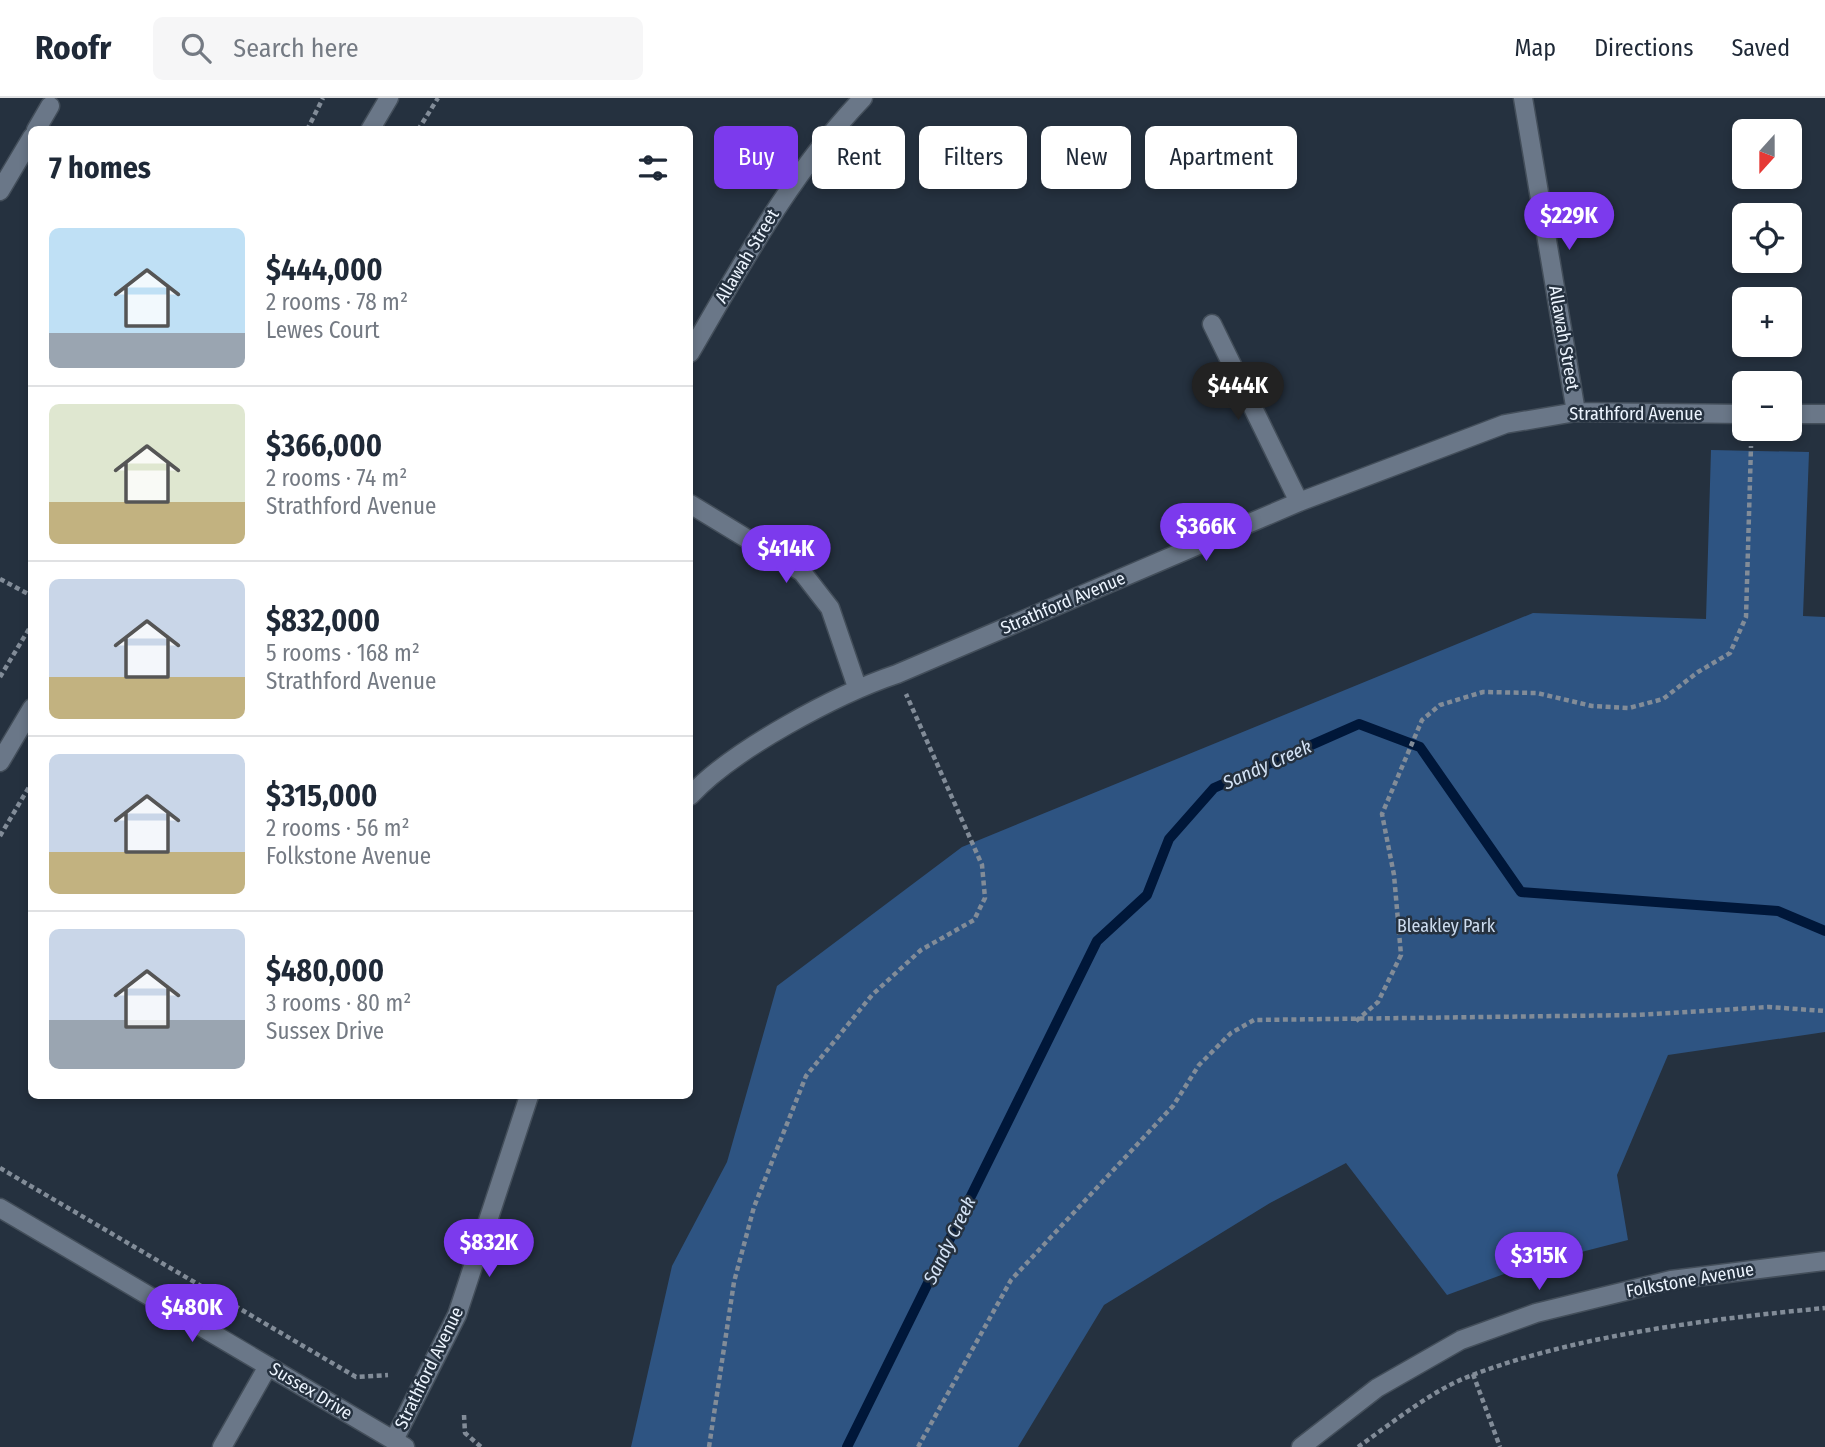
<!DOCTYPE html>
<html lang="en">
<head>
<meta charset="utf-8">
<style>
  body { margin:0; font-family:"Fira Sans Condensed",sans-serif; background:#f6f6f7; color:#1f2937; height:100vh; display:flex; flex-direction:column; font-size:26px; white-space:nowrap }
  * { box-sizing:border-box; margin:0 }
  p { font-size:23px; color:#747a83 }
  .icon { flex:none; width:38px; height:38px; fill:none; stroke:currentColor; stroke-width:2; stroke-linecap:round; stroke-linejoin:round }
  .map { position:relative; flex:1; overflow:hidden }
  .drawer { position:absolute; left:28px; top:28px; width:665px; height:973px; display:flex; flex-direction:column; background:#fff; border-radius:10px; box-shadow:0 4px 10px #0003 }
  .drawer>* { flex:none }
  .top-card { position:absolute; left:714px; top:28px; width:665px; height:63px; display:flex; gap:14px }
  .needle { width:46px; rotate:201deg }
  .buttons { position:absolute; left:1732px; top:21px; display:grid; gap:14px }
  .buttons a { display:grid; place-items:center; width:70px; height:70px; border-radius:10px; background:#fff; box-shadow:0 4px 10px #0003; font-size:35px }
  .price { position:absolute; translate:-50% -60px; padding:0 16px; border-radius:24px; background:#7c3aed; color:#fff; font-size:23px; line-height:46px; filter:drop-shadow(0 2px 4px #0008) }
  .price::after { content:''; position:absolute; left:50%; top:42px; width:21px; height:16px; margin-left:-10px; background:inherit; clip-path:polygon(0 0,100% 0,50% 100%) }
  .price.current { background:#222; color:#fff }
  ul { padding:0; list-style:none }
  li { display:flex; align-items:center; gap:21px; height:175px; padding:0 21px }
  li+li { border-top:2px solid #e0e1e3 }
  li span { display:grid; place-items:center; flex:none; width:196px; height:140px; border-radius:10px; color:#555 }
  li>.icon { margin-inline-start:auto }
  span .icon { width:84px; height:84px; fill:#fffc; stroke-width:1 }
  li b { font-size:30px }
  h2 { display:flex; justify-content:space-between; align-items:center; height:84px; padding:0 21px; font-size:30px }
  .chip { padding:0 24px; border-radius:10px; background:#fff; box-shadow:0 4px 10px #0003; font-size:24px; line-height:63px }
  .chip.current { background:#7c3aed; color:#fff }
  header { display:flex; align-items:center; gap:42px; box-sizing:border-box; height:98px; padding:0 35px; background:#fff; border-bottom:2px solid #e0e1e3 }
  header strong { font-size:33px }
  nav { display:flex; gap:38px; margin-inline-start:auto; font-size:24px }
  .search { width:490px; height:63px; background:#f6f6f7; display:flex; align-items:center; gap:18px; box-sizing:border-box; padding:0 24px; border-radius:10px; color:#747a83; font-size:26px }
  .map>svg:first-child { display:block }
  .green { fill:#2e5482 }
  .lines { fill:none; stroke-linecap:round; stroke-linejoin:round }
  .stream { stroke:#001739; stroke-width:10 }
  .minor-casing { stroke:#434e5a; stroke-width:21 }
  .path { stroke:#828c98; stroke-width:4.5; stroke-dasharray:5 3.5; stroke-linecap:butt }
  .minor { stroke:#6a7788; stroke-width:18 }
  .labels { text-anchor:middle; stroke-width:5; stroke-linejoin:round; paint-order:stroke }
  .street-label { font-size:18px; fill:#ecf4fe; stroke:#25313f }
  .park-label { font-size:18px; fill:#cddcef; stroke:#25313f }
  .water-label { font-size:19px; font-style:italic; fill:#d4e3f6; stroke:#25313f }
</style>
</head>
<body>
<header>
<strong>Roofr</strong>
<div class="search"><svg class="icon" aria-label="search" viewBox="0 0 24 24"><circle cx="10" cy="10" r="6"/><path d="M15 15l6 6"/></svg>Search here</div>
<nav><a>Map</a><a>Directions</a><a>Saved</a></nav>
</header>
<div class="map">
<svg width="1825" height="1349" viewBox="0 0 1825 1349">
  <rect width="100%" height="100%" fill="#25313f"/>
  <path class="green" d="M 1711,352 L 1809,354 L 1803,518 L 1825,519 L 1825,934 L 1668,957 L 1617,1077 L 1628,1142 L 1523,1169 L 1447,1197 L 1346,1065 L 1270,1105 L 1104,1207 L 1018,1349 L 631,1349 L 672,1168 L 727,1064 L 777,888 L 962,749 L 1533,515 L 1706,521 Z"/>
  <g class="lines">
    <path class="stream" d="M 847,1349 L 1097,843 L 1147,797 L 1169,741 L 1214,690 L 1359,626 L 1420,649 L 1521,794 L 1778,813 L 1825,833"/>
    <g class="minor-casing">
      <path id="minor" d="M 1523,0 L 1576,314
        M 36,32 L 50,8
        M 370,32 L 389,0
        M 0,93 L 32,39
        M 1212,226 L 1299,404
        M 690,255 C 742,166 791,75 863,0
        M 1790,316 L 1825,316
        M 690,406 L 802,474 L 830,510 L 857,589
        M 0,664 L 32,610
        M 690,698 C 732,652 837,596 897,576 L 1299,404 L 1505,326 L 1576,314 L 1745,316
        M 0,1110 L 405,1349
        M 394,1342 L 457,1217 L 529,998
        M 222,1349 L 268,1268
        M 1301,1349 L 1377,1290 L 1461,1242 L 1536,1215 L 1671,1182 L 1825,1163"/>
    </g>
    <path class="path" d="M 307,32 L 323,0
      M 418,32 L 438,0
      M 0,481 L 32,498
      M 0,579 L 32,526
      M 0,738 L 32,684
      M 1356,923 L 1378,904 L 1401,857 L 1394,777 L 1382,716 L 1422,622 L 1440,607 L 1483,594 L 1537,595 L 1592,608 L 1629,610 L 1663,601 L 1698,574 L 1730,555 L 1746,519 L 1751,348
      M 0,1070 L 356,1279 L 388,1277
      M 1473,1276 L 1500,1349
      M 464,1317 L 465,1335 L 481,1349
      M 709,1349 L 734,1184 L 754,1109 L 806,978 L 872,897 L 921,852 L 974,822 L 985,800 L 982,767 L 906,596
      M 918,1349 L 1011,1182 L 1173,1008 L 1199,967 L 1231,935 L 1254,922 L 1637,917 L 1769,909 L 1825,913
      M 1358,1349 C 1395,1323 1433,1291 1475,1276 C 1583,1236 1711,1221 1825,1210"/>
    <use href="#minor" class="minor"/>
  </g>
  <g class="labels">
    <g class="street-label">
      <text transform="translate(747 158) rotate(-59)" y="6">Allawah Street</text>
      <text transform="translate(1564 240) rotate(80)" y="6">Allawah Street</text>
      <text x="1636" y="322">Strathford Avenue</text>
      <text transform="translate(1063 505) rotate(-23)" y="6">Strathford Avenue</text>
      <text transform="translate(1690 1182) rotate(-10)" y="6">Folkstone Avenue</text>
      <text transform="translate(429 1270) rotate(-64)" y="6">Strathford Avenue</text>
      <text transform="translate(311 1293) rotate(31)" y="6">Sussex Drive</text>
    </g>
    <g class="park-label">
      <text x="1446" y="834">Bleakley Park</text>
    </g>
    <g class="water-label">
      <text transform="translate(1267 666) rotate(-24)" y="7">Sandy Creek</text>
      <text transform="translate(949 1142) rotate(-64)" y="7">Sandy Creek</text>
    </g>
  </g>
</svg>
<div class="buttons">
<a><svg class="needle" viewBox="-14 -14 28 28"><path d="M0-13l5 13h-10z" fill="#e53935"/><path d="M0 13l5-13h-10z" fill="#747a83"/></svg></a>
<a><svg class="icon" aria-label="locate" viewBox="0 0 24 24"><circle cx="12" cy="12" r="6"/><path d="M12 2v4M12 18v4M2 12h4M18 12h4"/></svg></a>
<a>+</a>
<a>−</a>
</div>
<b class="price" style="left:1569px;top:154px">$229K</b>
<b class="price current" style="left:1238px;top:324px">$444K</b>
<b class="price" style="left:1206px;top:465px">$366K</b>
<b class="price" style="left:786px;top:487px">$414K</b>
<b class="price" style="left:489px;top:1181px">$832K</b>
<b class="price" style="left:1539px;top:1194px">$315K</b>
<b class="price" style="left:192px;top:1246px">$480K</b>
<div class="top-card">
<a class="chip current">Buy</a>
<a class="chip">Rent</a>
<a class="chip">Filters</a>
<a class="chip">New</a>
<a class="chip">Apartment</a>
</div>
<section class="drawer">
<h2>7 homes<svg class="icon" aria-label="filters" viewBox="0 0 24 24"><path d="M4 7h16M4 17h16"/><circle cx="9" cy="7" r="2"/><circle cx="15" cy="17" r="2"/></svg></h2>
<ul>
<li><span style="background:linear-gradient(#bfe0f5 75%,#9aa5b1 0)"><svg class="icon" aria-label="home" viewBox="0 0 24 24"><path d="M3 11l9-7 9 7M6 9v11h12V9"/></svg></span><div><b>$444,000</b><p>2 rooms · 78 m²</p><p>Lewes Court</p></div></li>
<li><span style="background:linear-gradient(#dfe7d0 70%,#c2b280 0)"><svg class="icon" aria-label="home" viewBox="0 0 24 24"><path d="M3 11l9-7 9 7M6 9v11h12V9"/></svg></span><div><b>$366,000</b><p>2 rooms · 74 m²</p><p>Strathford Avenue</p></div></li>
<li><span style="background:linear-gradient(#c9d6e8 70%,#c2b280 0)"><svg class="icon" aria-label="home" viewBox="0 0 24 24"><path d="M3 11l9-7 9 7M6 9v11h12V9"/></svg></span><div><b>$832,000</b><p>5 rooms · 168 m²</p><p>Strathford Avenue</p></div></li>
<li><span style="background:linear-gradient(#c9d6e8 70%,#c2b280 0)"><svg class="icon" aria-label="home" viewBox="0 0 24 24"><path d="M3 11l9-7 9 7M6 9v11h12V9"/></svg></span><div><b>$315,000</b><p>2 rooms · 56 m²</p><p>Folkstone Avenue</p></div></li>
<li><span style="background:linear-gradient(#c9d6e8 65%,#9aa5b1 0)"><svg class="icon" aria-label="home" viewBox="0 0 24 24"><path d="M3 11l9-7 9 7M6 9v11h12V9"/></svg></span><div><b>$480,000</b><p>3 rooms · 80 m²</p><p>Sussex Drive</p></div></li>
</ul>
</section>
</div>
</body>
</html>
